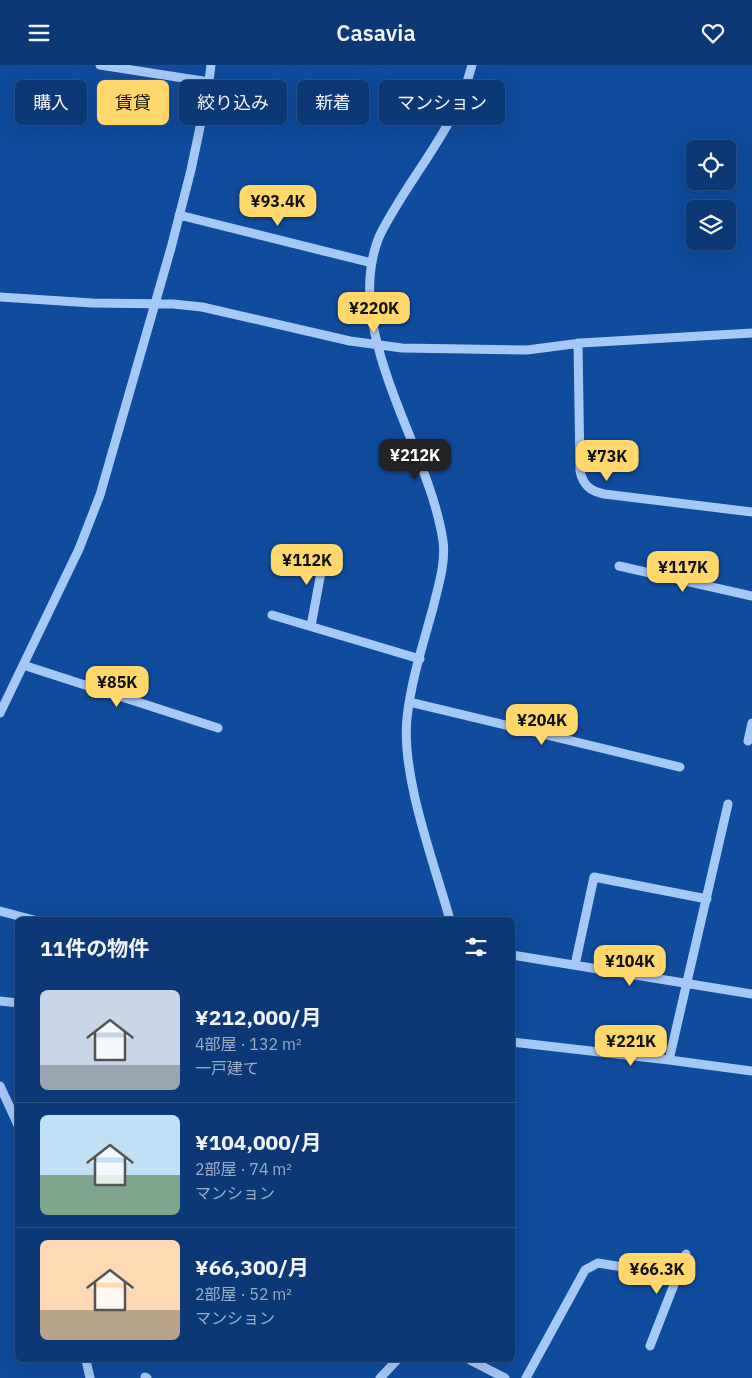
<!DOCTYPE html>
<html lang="ja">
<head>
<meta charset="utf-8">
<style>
  body { margin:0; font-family:"IBM Plex Sans","Noto Sans JP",sans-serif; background:#153f7b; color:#f1f3f6; height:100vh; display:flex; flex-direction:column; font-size:19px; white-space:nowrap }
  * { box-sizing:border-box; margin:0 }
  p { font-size:16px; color:#9aacc5 }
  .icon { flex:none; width:28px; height:28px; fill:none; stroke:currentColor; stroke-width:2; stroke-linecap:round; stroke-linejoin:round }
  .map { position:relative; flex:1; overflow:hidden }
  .side { position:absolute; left:15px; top:852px; width:500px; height:445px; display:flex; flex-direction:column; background:#0c3876; border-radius:8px; box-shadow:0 5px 20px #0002,0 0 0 1px #2c5288 }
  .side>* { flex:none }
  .guide { position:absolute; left:15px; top:15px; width:500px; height:45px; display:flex; gap:10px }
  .tools { position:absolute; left:686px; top:75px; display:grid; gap:10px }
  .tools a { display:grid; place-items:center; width:50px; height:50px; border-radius:8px; background:#0c3876; box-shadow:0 5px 20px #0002,0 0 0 1px #2c5288; font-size:25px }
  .price { position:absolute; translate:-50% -42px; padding:0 11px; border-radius:10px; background:#ffd76a; color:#111; font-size:16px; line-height:32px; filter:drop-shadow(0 1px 2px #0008) }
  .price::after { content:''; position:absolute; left:50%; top:30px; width:15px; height:11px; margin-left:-8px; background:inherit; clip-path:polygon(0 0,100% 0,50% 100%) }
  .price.on { background:#222; color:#fff }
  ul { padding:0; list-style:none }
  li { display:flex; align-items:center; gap:15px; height:125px; padding:0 25px }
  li+li { border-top:1px solid #2c5288 }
  li span { display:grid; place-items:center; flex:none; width:140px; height:100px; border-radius:8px; color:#555 }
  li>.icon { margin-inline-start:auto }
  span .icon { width:60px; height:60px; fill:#fffc; stroke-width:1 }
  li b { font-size:21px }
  h2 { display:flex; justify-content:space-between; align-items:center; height:60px; padding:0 25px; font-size:21px }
  .tag { padding:0 18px; border-radius:8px; background:#0c3876; box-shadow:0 5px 20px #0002,0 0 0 1px #2c5288; font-size:18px; line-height:45px }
  .tag.on { background:#ffd76a; color:#111 }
  header { display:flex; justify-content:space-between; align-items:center; height:65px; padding:0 25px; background:#0c3876; font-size:22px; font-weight:600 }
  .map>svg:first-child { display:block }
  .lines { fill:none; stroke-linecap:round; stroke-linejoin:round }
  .minor { stroke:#a6c8f5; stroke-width:9 }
</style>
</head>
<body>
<header><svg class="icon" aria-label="menu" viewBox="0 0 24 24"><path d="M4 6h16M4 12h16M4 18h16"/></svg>Casavia<svg class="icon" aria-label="heart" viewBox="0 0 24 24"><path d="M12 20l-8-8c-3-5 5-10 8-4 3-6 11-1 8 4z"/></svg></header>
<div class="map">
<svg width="752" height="1313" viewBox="0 0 752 1313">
  <rect width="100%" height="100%" fill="#104b9d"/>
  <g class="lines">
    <path class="minor" d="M 100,0 L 209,17
      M 179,150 L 372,198
      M 0,232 L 92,238 L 173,239 L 202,242 L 350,276 L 402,283 L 527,285 L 581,278 L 752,268
      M 578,278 L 580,406 C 583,420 590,426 604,429 L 752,447
      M 619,501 L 752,531
      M 272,550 L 420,594
      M 311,561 L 325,486
      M 23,600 L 218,663
      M 410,637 L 680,702
      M 0,648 L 79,484 L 100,430 L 171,183 L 191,105 L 208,24 L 211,0
      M 748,676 L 752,658
      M 0,846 L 34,855
      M 450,855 C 434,797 401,712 407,653 C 411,616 423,579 433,543 C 438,522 446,498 443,476 C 429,381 341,267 379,172 C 407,114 456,65 472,0
      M 512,890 L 752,929
      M 575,900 L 594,812 L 707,834
      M 0,936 L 18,938
      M 512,977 L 669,995 L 752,1006
      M 669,995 L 728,739
      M 0,1021 L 18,1060
      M 650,1281 L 686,1189
      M 86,1295 L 90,1313
      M 470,1295 L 505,1313
      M 145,1312 L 147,1313
      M 380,1313 L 397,1295
      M 526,1313 L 585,1205 L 598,1198 L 677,1211"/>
  </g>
</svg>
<div class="tools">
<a><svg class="icon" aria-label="locate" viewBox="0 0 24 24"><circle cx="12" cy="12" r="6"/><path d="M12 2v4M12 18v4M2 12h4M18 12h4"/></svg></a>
<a><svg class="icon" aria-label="layers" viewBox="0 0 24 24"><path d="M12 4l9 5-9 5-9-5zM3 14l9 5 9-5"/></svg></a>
</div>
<b class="price" style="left:278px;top:162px">¥93.4K</b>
<b class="price" style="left:374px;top:269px">¥220K</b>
<b class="price on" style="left:415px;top:416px">¥212K</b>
<b class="price" style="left:607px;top:417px">¥73K</b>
<b class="price" style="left:307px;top:521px">¥112K</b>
<b class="price" style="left:683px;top:528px">¥117K</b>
<b class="price" style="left:117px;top:643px">¥85K</b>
<b class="price" style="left:542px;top:681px">¥204K</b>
<b class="price" style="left:630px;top:922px">¥104K</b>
<b class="price" style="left:631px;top:1002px">¥221K</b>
<b class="price" style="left:657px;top:1230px">¥66.3K</b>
<div class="guide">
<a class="tag">購入</a>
<a class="tag on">賃貸</a>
<a class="tag">絞り込み</a>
<a class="tag">新着</a>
<a class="tag">マンション</a>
</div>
<section class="side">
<h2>11件の物件<svg class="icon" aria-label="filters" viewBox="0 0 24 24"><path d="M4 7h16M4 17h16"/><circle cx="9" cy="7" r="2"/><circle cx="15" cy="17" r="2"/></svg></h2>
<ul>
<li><span style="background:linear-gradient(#c9d6e8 75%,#9aa5b1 0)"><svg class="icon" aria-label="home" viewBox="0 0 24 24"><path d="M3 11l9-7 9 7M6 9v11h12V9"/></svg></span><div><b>¥212,000/月</b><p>4部屋 · 132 m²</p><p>一戸建て</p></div></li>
<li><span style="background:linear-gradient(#bfe0f5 60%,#7fa58c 0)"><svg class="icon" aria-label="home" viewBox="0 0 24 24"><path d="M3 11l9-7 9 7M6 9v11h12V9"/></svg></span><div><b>¥104,000/月</b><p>2部屋 · 74 m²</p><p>マンション</p></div></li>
<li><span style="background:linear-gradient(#ffd9b3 70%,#b9a48a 0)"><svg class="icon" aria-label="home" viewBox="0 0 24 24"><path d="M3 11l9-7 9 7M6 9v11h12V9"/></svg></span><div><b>¥66,300/月</b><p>2部屋 · 52 m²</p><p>マンション</p></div></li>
</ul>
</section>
</div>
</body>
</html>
